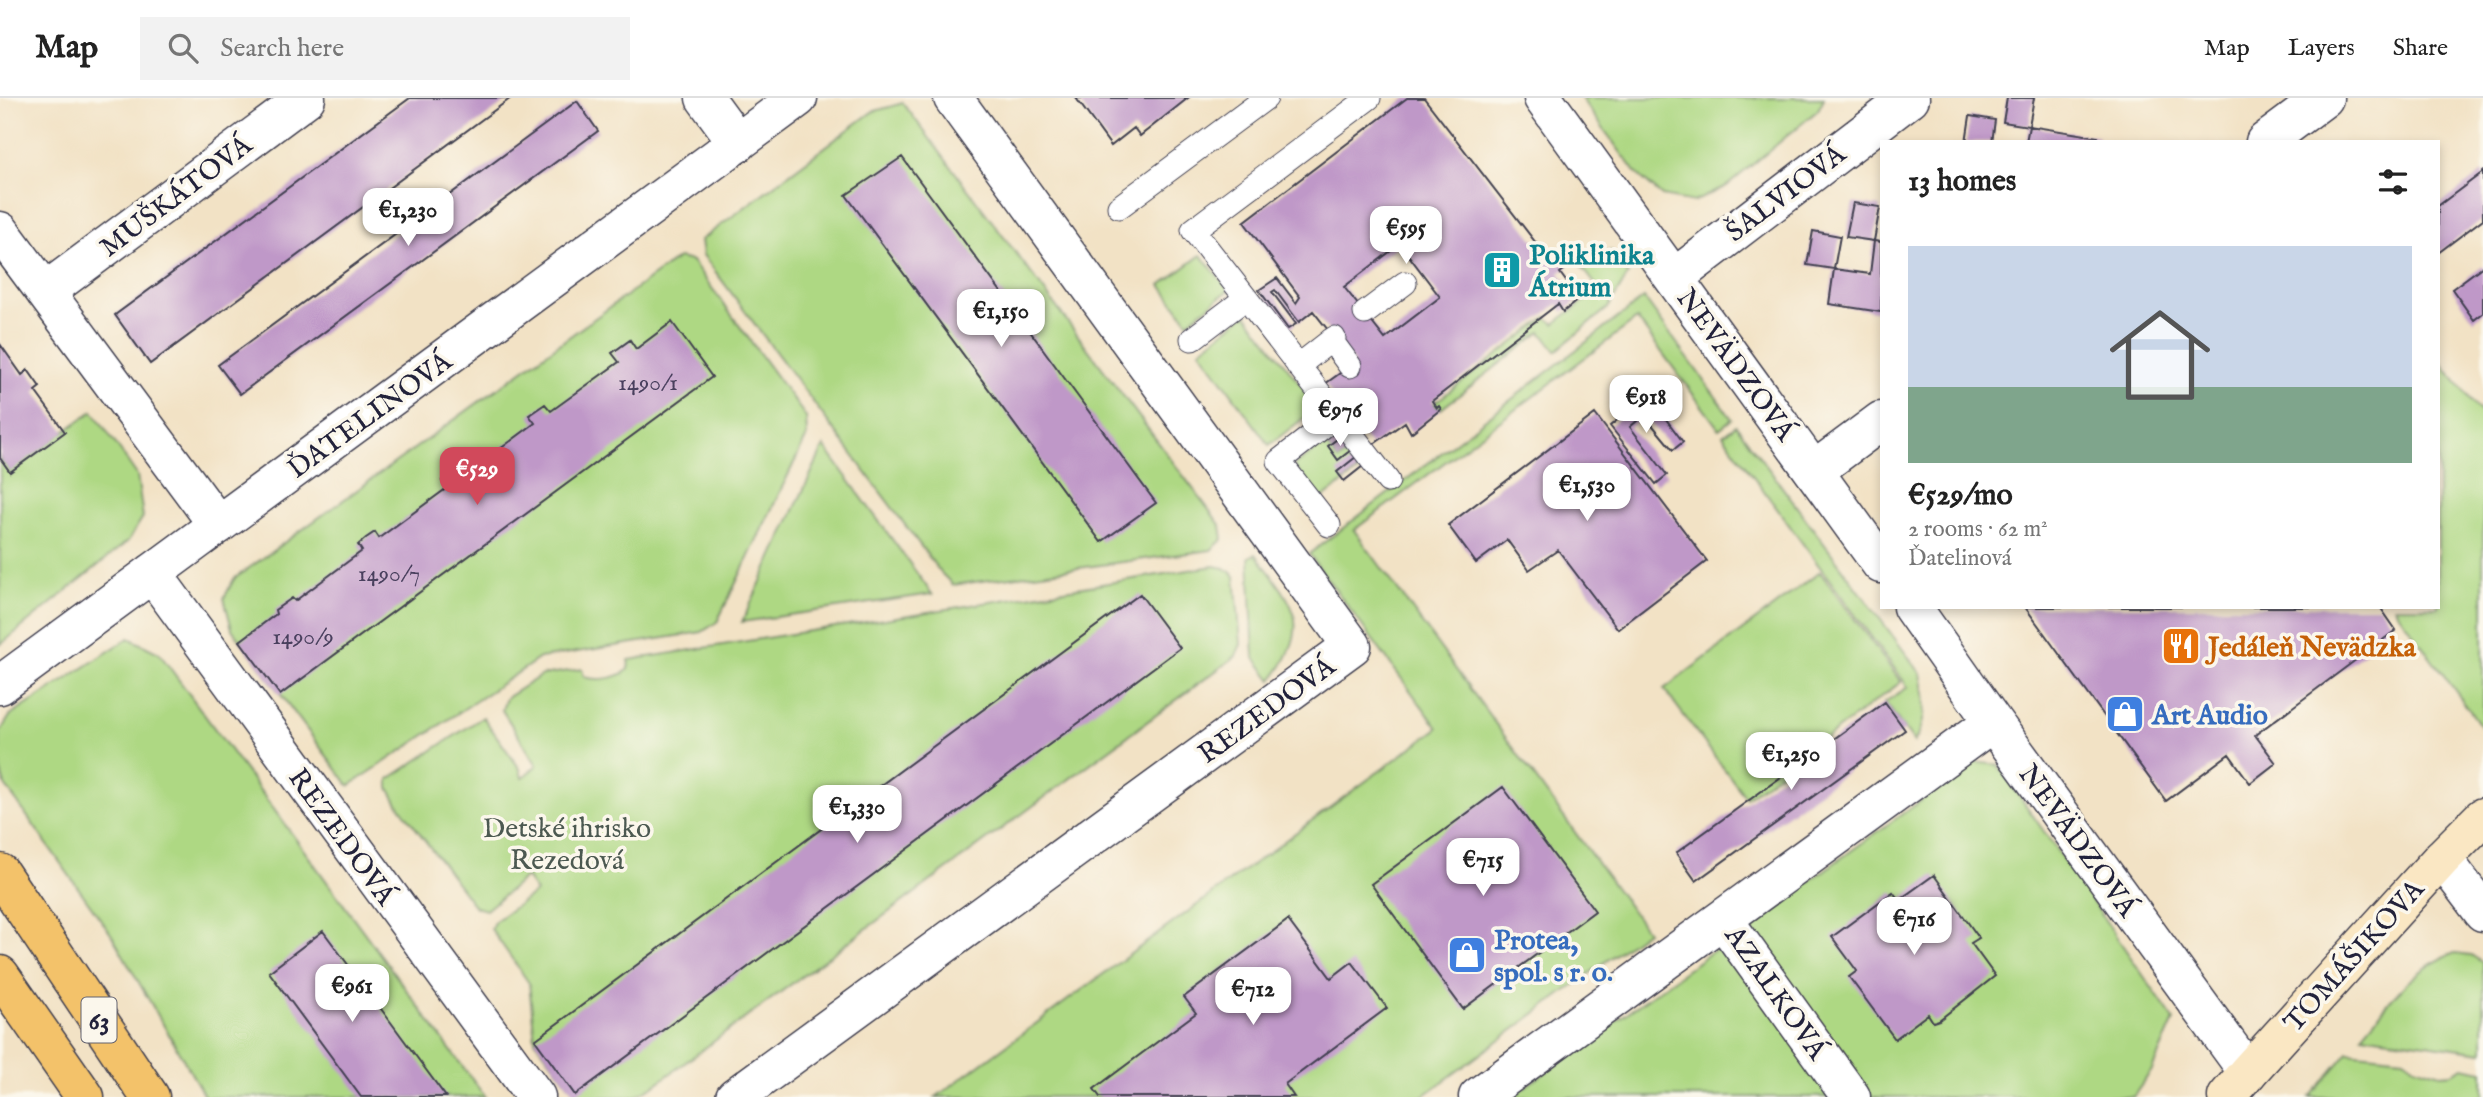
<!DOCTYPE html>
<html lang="en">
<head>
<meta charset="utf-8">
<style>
  body { margin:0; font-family:"IM FELL English",serif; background:#f2f2f2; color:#222; height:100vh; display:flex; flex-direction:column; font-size:26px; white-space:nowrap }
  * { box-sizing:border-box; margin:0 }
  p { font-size:23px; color:#767676 }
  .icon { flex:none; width:38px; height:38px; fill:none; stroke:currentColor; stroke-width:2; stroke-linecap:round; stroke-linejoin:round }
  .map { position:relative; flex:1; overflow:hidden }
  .details { position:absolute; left:1880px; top:42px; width:560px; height:469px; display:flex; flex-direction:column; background:#fff; border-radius:0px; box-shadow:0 4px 10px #0003 }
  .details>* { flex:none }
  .price { position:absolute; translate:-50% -60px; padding:0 16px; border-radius:14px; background:#fff; color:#222; font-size:23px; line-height:46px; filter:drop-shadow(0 2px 4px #0008) }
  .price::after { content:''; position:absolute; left:50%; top:42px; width:21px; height:16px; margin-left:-10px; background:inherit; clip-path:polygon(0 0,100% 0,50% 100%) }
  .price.selected { background:#d1495b; color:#fff }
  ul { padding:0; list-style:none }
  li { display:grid; align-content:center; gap:14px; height:371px; padding:0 28px }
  li span { display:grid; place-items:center; height:217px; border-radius:0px; color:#555 }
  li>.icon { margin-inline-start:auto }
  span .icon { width:126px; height:126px; fill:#fffc; stroke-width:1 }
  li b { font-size:30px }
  h2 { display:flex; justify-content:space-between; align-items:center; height:84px; padding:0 28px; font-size:30px }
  header { display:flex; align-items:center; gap:42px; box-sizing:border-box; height:98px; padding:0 35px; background:#fff; border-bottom:2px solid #e0e0e0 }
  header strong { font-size:33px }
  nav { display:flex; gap:38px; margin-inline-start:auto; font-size:24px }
  .search { width:490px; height:63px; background:#f2f2f2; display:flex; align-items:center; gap:18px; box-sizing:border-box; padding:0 24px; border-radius:0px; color:#767676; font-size:26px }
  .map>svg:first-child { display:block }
  .green { fill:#aed883; stroke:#687d5f; stroke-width:2 }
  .building { fill:#bf98c8; fill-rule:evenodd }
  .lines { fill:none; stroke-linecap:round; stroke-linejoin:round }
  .lane-casing { stroke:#413f50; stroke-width:25 }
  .street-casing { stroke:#413f50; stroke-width:41 }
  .secondary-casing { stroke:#413f50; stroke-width:41 }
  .primary-casing { stroke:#413f50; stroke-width:41 }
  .lane { stroke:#fff; stroke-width:23 }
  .street { stroke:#fff; stroke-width:38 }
  .secondary { stroke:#fae7c3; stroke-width:38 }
  .primary { stroke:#f3c26a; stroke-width:38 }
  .labels { text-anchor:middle; stroke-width:7; stroke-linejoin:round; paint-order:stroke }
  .number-label { font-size:24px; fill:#49405e }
  .shield { fill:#fbf7ec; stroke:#636270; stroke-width:2 }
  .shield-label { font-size:26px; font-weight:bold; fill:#22223b }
  .street-label { font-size:28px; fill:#22223b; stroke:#fbf7ec }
  .culture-label { font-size:28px; font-weight:bold; fill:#0d838f; stroke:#fbf7ec; text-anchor:start }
  .food-label { font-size:28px; font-weight:bold; fill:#c56008; stroke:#fbf7ec; text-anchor:start }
  .shop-label { font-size:28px; font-weight:bold; fill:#366cbe; stroke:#fbf7ec; text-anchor:start }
  .park-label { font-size:28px; fill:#4c5951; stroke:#fbf7ec }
</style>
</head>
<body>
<header>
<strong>Map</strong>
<div class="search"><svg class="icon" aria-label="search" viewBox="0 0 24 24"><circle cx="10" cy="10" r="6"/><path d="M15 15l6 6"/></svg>Search here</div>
<nav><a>Map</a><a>Layers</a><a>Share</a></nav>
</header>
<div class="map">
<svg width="2483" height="999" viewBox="0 0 2483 999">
  <rect width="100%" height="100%" fill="#fbf7ec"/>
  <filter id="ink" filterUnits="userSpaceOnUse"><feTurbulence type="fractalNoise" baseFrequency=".0143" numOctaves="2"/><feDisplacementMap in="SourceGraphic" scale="14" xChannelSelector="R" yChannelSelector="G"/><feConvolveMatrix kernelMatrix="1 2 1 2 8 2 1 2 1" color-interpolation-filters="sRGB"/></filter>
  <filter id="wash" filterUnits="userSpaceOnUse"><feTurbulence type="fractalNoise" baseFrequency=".00686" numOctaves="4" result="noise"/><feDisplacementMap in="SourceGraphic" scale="28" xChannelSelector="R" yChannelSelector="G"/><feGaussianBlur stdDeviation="1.57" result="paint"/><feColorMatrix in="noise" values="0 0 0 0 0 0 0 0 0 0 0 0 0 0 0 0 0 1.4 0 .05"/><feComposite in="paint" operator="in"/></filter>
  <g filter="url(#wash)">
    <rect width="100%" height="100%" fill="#f2e2c5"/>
    <path class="green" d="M 1581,0 L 1824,0 L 1818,12 L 1727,88 L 1694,104 L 1662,98 L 1635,74 Z
      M 903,5 L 1221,428 L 1223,441 L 1211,452 L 953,487 L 941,475 L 703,157 L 701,142 L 872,14 Z
      M 1578,151 L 1582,157 L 1612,153 L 1628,177 L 1608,210 L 1556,253 L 1541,234 L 1441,311 L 1439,308 L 1437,310 L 1433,306 L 1547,219 L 1554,226 L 1595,195 L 1596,187 L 1572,156 L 1573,152 Z
      M 1201,157 L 1229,192 L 1188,224 L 1161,187 Z
      M 678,160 L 692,163 L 806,319 L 807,338 L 717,524 L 702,534 L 540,560 L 349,688 L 232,531 L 224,500 L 234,481 Z
      M 1644,200 L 1732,321 L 1719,331 L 1637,221 L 1354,432 L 1647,833 L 1422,999 L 936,999 L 1438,630 L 1309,456 Z
      M 1246,216 L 1318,309 L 1269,347 L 1200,252 Z
      M 2438,261 L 2483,317 L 2483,626 L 2481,628 L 2394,509 L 2438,509 Z
      M 93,313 L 137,377 L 143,419 L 128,443 L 0,547 L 0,360 L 10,373 Z
      M 1736,327 L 1921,576 C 1926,600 1928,623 1914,644 L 1885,604 L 1908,589 L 1723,337 Z
      M 1325,345 L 1338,362 L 1351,352 L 1364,369 L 1320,402 L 1294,368 Z
      M 824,348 L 932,496 L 742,524 Z
      M 1256,456 C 1268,474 1288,495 1294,516 C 1300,539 1285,565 1272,582 L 1254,559 L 1249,459 Z
      M 1214,468 L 1225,470 L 1235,478 L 1241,546 L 1236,558 L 652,989 L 634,999 L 578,999 L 535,942 L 529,885 L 491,831 L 494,824 L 536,794 L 526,779 L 486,812 L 475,809 L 400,709 L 389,690 L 389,681 L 483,619 L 520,671 L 522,680 L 537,667 L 502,612 L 506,600 L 542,577 L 582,571 L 584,579 C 597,583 617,581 628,572 L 629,562 Z
      M 1820,474 L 1901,584 L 1746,700 L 1664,591 Z
      M 129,540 L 159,555 L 485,999 L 205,999 L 111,836 L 5,687 L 0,671 L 0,634 L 10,618 Z
      M 1974,664 L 1998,667 L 2174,922 L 2152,972 L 2133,999 L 1511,999 Z
      M 2455,855 L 2471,857 L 2483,865 L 2483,954 L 2362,937 C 2389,905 2413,869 2455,855 Z
      M 2348,954 L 2404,960 L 2415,968 L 2441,976 L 2452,975 L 2463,969 L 2483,973 L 2483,999 L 2310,999 Z"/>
    <g id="blocks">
      <path class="building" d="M 410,0 L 511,0 L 150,266 L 115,217 Z
        M 1076,0 L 1188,0 L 1140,38 L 1134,30 L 1111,48 Z
        M 1407,0 L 1424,0 L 1550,163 L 1558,156 L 1568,169 L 1560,175 L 1579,201 L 1563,214 L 1558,206 L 1432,303 L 1437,310 L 1439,308 L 1441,311 L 1411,335 L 1405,324 L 1371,348 L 1325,286 L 1354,265 L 1313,213 L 1299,224 L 1275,192 L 1272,194 L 1296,226 L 1288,231 L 1259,192 L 1277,180 L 1296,205 L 1300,199 L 1244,124 ZM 1400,146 L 1440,199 L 1385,241 L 1344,189 Z
        M 2007,0 L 2034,0 L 2029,28 L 2098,39 L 2097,44 L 2026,44 L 2029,28 L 2003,24 Z
        M 577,3 L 598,33 L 240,296 L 218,267 Z
        M 1970,18 L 1995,22 L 1992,44 L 1966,44 Z
        M 902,59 L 1156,405 L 1101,444 L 846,97 Z
        M 2483,74 L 2483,121 L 2438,155 L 2438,108 Z
        M 1853,105 L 1880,109 L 1874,143 L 1846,139 Z
        M 1813,133 L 1840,138 L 1834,171 L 1870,176 L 1874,143 L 1881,144 L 1881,214 L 1829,206 L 1834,171 L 1807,167 Z
        M 2483,168 L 2483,215 L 2474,222 L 2452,191 Z
        M 672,224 L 712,279 L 280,597 L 240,543 L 276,516 L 275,512 L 292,500 L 295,503 L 362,453 L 358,447 L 366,440 L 375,434 L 379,440 L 447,390 L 442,383 L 460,370 L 465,377 L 535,325 L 529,317 L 545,306 L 551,313 L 619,264 L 612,255 L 630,242 L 636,251 Z
        M 0,246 L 22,277 L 28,272 L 40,289 L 35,293 L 65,334 L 10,374 L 0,360 Z
        M 1648,297 L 1683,344 L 1673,352 L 1644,317 L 1630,329 L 1667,377 L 1656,386 L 1610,328 Z
        M 1595,316 L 1707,463 L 1618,531 L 1558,452 L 1529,472 L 1507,442 L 1476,465 L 1448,427 Z
        M 1341,338 L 1351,352 L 1338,362 L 1328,348 Z
        M 1356,359 L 1363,368 L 1344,383 L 1337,374 Z
        M 1140,496 L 1180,550 L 575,997 L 535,942 Z
        M 2025,509 L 2380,509 L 2396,532 L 2255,637 L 2276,665 L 2250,685 L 2229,656 L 2166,703 Z
        M 1885,604 L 1905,632 L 1696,783 L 1676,755 Z
        M 1503,689 L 1595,813 L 1463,911 L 1371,786 Z
        M 1934,777 L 1979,840 L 1971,845 L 1995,878 L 1939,922 L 1933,924 L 1928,916 L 1895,941 L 1849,879 L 1857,873 L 1832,839 L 1893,794 L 1899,802 Z
        M 1288,822 L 1331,880 L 1352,864 L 1387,910 L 1285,986 L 1294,999 L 1100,999 L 1094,991 L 1196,915 L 1184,899 Z
        M 323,833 L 387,919 L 446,999 L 361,999 L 269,874 Z"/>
    </g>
  </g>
  <g filter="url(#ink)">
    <use href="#blocks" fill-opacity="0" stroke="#413f50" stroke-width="2"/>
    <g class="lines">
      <g class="lane-casing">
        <path id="lane" d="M 1119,109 L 1266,0
          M 1246,200 L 1193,132 L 1369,0
          M 1365,215 L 1405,185
          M 1192,241 L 1246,200 L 1388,383
          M 1331,242 L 1350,268
          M 1298,268 L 1334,240
          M 1329,427 L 1279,363 L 1337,318"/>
      </g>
      <g class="street-casing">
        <path id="street" d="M 705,0 L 738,45
          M 1543,0 L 1881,466
          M 2265,44 L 2324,0
          M 0,133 L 218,427
          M 1674,180 L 1910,0
          M 45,194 L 306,0
          M 1815,372 L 1881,323
          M 152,475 L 536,999
          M 1912,509 L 1993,624 L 2248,974
          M 0,587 L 798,0
          M 2442,760 L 2483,814
          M 1723,821 L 1851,999
          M 735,999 L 1352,548 L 953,0
          M 1478,999 L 1993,624"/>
      </g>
      <g class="secondary-casing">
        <path id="secondary" d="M 2227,999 L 2248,974 L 2442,760 L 2483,719"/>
      </g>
      <g class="primary-casing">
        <path id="primary" d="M 0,775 L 150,999
          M 0,877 L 85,999"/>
      </g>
      <use href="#lane" class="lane"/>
      <use href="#street" class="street"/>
      <use href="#secondary" class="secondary"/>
      <use href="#primary" class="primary"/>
    </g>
  </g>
  <defs>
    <g id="building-square" transform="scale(2.0125)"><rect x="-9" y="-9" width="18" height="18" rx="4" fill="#0f9aa8" stroke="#fbf7ec"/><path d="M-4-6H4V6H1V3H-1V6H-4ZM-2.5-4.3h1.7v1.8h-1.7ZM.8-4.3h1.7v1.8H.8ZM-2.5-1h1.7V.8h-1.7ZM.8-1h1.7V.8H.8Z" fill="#fff"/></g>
    <g id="restaurant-square" transform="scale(2.0125)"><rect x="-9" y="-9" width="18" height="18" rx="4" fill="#e8710a" stroke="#fbf7ec"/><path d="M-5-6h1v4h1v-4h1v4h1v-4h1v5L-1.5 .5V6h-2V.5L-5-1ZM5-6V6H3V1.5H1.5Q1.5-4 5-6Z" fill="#fff"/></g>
    <g id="shop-square" transform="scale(2.0125)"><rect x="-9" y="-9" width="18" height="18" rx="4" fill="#3f7fe0" stroke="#fbf7ec"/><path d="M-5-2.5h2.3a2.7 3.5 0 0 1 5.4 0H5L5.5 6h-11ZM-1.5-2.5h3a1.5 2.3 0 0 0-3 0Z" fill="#fff"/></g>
  </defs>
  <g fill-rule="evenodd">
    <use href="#building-square" x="1502" y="172"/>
    <use href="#restaurant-square" x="2181" y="548"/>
    <use href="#shop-square" x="2125" y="616"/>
    <use href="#shop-square" x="1467" y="857"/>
  </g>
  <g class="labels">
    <g class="number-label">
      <text x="648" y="292">1490/1</text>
      <text x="389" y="483">1490/7</text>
      <text x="303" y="546">1490/9</text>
    </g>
    <rect class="shield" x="81.5" y="899.5" width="35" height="45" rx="5"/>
    <g class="shield-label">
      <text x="99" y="931">63</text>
    </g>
    <g class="street-label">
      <text transform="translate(1785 94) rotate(-37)" y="10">ŠALVIOVÁ</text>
      <text transform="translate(175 97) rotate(-37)" y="10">MUŠKÁTOVÁ</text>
      <text transform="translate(1737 266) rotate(54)" y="10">NEVÄDZOVÁ</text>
      <text transform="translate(369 316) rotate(-36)" y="10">ĎATELINOVÁ</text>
      <text transform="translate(1266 611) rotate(-36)" y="10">REZEDOVÁ</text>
      <text transform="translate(343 738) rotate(54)" y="10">REZEDOVÁ</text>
      <text transform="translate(2079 742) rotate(54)" y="10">NEVÄDZOVÁ</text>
      <text transform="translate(2353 857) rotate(-48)" y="10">TOMÁŠIKOVA</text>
      <text transform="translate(1777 894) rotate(55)" y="10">AZALKOVÁ</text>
    </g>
    <g class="culture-label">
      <text x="1529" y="166">Poliklinika<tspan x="1529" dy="32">Átrium</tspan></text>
    </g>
    <g class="food-label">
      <text x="2208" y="558">Jedáleň Nevädzka</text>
    </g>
    <g class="shop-label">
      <text x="2152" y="626">Art Audio</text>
      <text x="1494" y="851">Protea,<tspan x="1494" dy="32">spol. s r. o.</tspan></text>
    </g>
    <g class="park-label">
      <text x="567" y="739">Detské ihrisko<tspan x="567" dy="32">Rezedová</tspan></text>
    </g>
  </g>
</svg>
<b class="price" style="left:408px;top:150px">€1,230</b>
<b class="price" style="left:1406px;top:168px">€595</b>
<b class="price" style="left:1001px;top:251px">€1,150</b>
<b class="price" style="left:1646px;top:337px">€918</b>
<b class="price" style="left:1340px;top:350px">€976</b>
<b class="price selected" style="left:477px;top:409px">€529</b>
<b class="price" style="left:1587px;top:425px">€1,530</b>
<b class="price" style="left:1791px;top:694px">€1,250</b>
<b class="price" style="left:857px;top:747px">€1,330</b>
<b class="price" style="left:1483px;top:800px">€715</b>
<b class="price" style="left:1914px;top:859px">€716</b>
<b class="price" style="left:352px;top:926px">€961</b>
<b class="price" style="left:1253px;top:929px">€712</b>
<section class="details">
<h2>13 homes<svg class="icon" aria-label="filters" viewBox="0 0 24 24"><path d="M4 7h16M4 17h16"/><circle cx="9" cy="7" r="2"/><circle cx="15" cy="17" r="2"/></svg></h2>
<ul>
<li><span style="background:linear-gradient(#c9d6e8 65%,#7fa58c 0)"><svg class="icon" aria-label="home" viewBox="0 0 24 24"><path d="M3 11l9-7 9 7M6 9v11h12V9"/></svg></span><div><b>€529/mo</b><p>2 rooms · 62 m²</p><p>Ďatelinová</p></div></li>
</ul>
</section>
</div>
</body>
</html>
